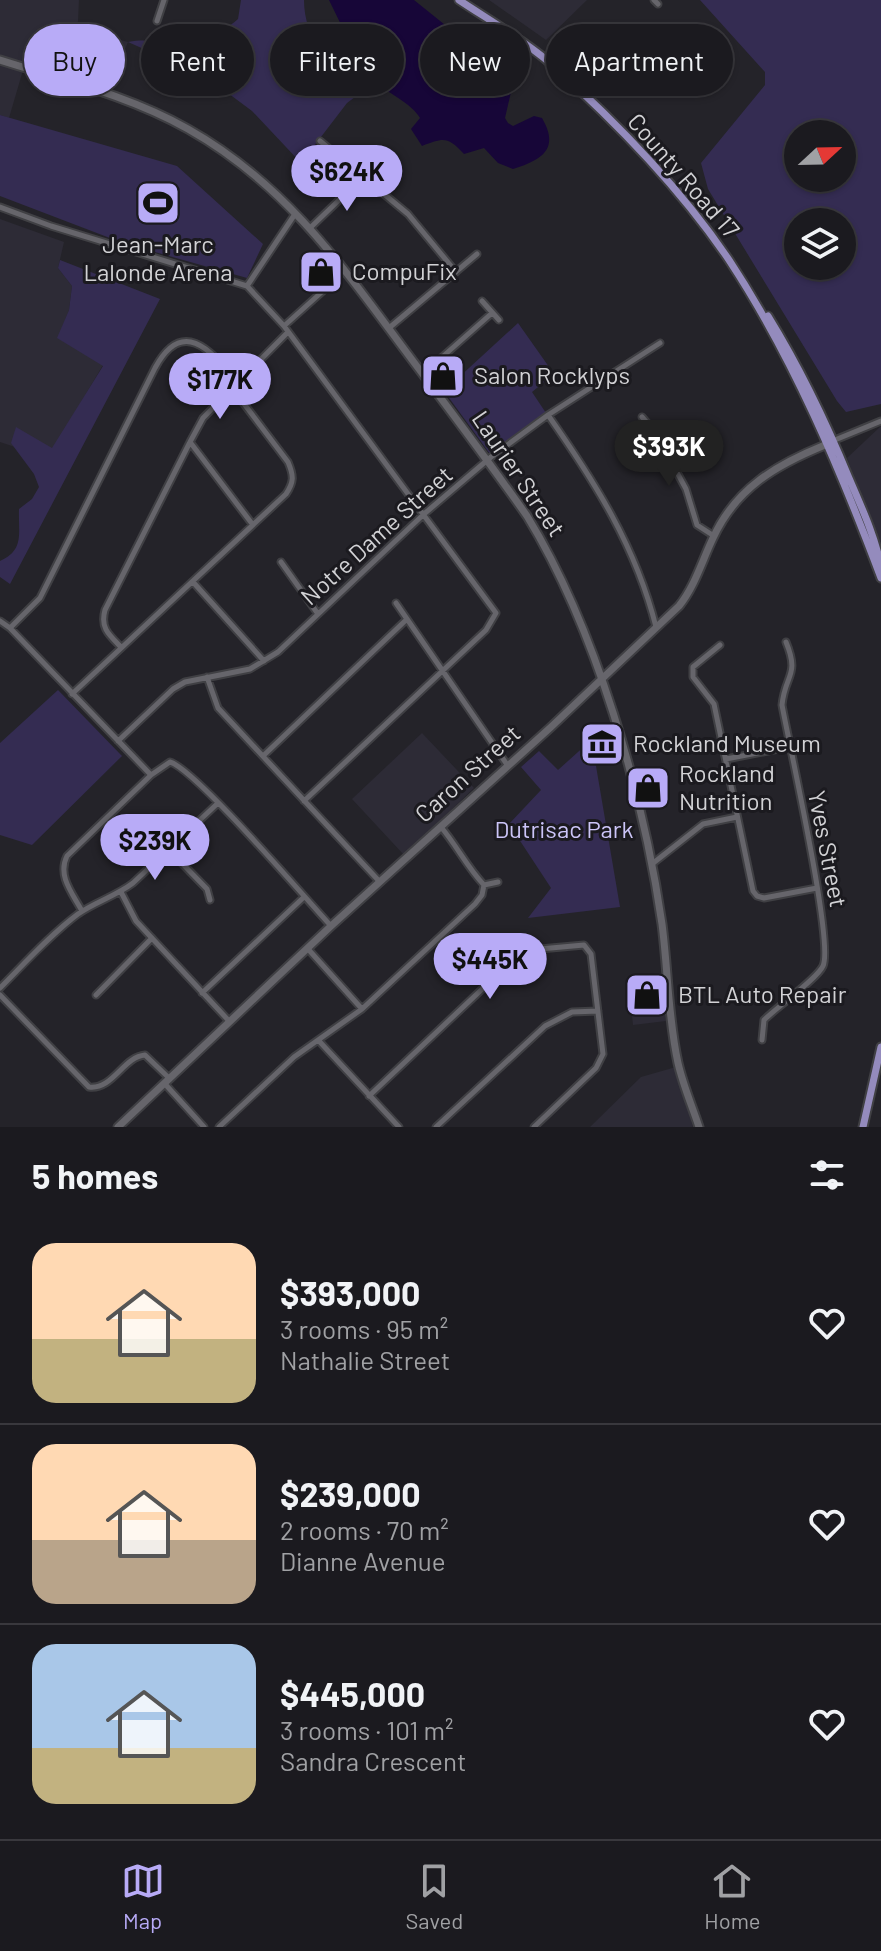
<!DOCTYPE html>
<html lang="en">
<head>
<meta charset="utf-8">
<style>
  body { margin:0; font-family:Barlow,sans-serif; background:#242328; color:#f1f3f6; height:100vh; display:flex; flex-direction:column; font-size:30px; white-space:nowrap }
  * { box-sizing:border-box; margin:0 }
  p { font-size:26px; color:#a0a1a4 }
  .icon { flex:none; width:44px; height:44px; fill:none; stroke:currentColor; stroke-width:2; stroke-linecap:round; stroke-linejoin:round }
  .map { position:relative; height:1127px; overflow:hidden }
  .drawer { display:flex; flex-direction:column; background:#1b1a1f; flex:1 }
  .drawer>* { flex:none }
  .hud { position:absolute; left:24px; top:24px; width:834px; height:72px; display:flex; gap:16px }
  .needle { width:52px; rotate:68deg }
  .controls { position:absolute; left:784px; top:120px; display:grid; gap:16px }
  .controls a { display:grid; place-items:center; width:72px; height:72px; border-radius:50%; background:#1b1a1f; box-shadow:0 2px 6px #0004,0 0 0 2px #39383d; font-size:40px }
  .price { position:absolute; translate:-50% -68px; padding:0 18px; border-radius:28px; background:#b8abf7; color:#111; font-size:26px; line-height:52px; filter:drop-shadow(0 2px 4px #0008) }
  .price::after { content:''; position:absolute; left:50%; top:48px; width:24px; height:18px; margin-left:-12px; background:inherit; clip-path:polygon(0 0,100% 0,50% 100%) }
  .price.active { background:#222; color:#fff }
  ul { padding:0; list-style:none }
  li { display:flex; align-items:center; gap:24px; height:200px; padding:0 32px }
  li+li { border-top:2px solid #39383d }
  li span { display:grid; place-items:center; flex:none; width:224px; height:160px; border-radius:24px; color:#555 }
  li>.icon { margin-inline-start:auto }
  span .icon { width:96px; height:96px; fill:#fffc; stroke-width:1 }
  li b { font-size:34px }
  h2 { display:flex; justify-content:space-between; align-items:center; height:96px; padding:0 32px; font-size:34px }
  .tag { padding:0 28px; border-radius:36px; background:#1b1a1f; box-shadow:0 2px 6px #0004,0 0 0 2px #39383d; font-size:28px; line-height:72px }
  .tag.active { background:#b8abf7; color:#111 }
  .tabs { display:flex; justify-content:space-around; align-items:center; height:112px; border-top:2px solid #39383d; background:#1b1a1f; font-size:22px; color:#a0a1a4 }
  .tabs a { display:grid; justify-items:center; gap:4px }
  .tabs .active { color:#b8abf7 }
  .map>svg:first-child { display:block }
  .built { fill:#2d2b36 }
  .green { fill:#342c52; fill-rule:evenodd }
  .water { fill:#170638 }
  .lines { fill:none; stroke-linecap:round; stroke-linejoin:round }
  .street-casing { stroke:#404044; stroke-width:9 }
  .secondary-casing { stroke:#404044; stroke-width:11 }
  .primary-casing { stroke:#404044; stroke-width:11 }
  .street { stroke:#66656b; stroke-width:5 }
  .secondary { stroke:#66656b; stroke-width:7 }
  .primary { stroke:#948bbd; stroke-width:7 }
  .labels { text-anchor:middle; stroke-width:6; stroke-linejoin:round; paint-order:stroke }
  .street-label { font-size:24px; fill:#d2d2d5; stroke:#1b1a1f }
  .poi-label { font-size:24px; fill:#d2d2d5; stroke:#1b1a1f; text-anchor:start }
  .park-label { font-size:24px; fill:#ccc5f8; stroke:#1b1a1f }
</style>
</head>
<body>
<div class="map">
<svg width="881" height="1127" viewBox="0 0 881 1127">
  <rect width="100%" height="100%" fill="#242329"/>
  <path class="built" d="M 0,0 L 79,0 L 78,21 L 62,71 L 26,60 L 9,118 L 0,115 Z
    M 489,0 L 587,0 L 546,40 Z
    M 87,31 L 128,42 L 108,88 L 66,74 Z
    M 0,219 L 64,242 L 58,268 L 72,286 L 69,310 L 58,338 L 103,365 L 48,458 L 0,442 Z
    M 881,426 L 881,551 L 847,458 Z
    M 422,733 L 474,788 L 404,855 L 352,799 Z
    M 661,973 L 666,1021 L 633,1025 L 628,977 Z
    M 676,1067 L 693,1127 L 590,1127 L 641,1077 Z"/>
  <path class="green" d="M 241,0 L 304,0 C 304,39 331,68 355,97 L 347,103 L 301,163 L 252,111 L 205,76 L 128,42 C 150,38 154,43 173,45 C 201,47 218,36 238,19 Z
    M 700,0 L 881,0 L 881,404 L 846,412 L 837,401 L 708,189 L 701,163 L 765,85 L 765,72 ZM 798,134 L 842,134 L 842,178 L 798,178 ZM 798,222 L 842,222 L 842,266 L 798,266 Z
    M 0,115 L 177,166 L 263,244 L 247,278 L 123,243 L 0,196 Z
    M 60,260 L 160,299 L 10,584 L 0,577 L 0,561 C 25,550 18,533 19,509 L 32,499 L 39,487 L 34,474 L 11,443 L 16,427 L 52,448 L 103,366 L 57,338 L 69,310 L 72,286 L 58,268 Z
    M 518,323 L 554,374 L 532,392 L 546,413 L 490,454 L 444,391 Z
    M 58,690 L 122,756 L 32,845 L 0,835 L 0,743 Z
    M 588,743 L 596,766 L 620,907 L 528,918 L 551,888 L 509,824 L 541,790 L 521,767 L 539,751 L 558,770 Z"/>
  <path class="water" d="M 329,0 L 414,0 L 460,37 L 470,49 L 469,71 L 507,84 L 511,92 L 505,118 L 508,123 L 513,126 L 534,116 L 542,118 C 560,149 542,160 513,169 L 498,163 L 484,148 L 464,154 C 447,136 444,138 422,146 L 411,129 L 420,118 C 413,105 384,88 369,82 Z"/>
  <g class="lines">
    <g class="street-casing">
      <path id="street" d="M 654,0 L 658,4
        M 157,21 L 164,0
        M 320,141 L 408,214 L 456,272
        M 0,207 L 51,226 L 247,286 L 284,326 L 496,613 L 486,630 L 304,801
        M 310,228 L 363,177
        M 247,286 L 295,214
        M 482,301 L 499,320
        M 284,326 L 334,281
        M 389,328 L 477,254
        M 423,374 L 492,313
        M 548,415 C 595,482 636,547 656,627
        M 642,417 L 655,432 L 686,489 L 697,525 L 714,536
        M 190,442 L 253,525
        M 830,442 L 881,421
        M 281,562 L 318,614
        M 193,582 L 264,661
        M 396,603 L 508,766
        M 0,621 L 10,628 L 151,775
        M 10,628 L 40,598 L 155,368 C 183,316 211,351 238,382
        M 720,645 L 693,667 L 693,677 L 714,704 L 753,891 L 757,896 L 764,898 L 817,888
        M 121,647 C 109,635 100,628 105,610 L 190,442 L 203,418 L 288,332
        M 207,677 L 218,708 L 379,881
        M 72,694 L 286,494 C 294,482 294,476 288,462 L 232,388
        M 118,741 L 173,689 L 185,682 L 250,669 L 278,652 L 424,514 L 491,457 L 548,415 L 660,343
        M 263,756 L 406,620
        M 726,759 L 789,747
        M 169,850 L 207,889 L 210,900
        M 652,864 L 703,824 L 737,817
        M 484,885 L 498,882
        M 121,892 L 136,921 L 230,1022
        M 82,911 C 73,894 57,876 67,856 L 151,775 L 170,762 C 195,769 305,898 331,926
        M 308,949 L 362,1009
        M 0,988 C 25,963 50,935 78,914 C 95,902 116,896 133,883 L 218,803
        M 202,993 L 304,897
        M 0,995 L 89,1087 C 113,1090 123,1057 145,1055 L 170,1079
        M 96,995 L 152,938
        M 762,1040 L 764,1020 C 777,1007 817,979 823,966 C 834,943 789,744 782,705 C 785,674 800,676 786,642
        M 319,1041 L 399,1127
        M 165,1084 L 204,1127
        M 369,1096 L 514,959 L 540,949 L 584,945 L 591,954 L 603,1054 L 596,1068 L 534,1127
        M 219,1127 L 294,1057 L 362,1009 L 475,904 L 482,895 L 484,885 C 467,867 457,846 441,827
        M 436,1127 L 545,1026 L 572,1012 L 598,1011"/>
    </g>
    <g class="secondary-casing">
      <path id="secondary" d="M 0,60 C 63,80 130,96 188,129 C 284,183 340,263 404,349 C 445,404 487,459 527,516 C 596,629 643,793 662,924 C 668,970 668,1018 678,1063 C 683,1085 692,1106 699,1127
        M 118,1127 L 331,926 L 551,727 L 679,606 C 695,586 702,561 713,538 C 736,488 776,465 825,445"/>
    </g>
    <g class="primary-casing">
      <path id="primary" d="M 459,0 C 489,20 522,39 549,62 C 613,119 681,189 729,260 C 793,357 840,469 881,578
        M 768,316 C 800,368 826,422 849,478 C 861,506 875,536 881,567
        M 863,1127 L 881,1047"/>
    </g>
    <use href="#street" class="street"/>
    <use href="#secondary" class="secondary"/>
    <use href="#primary" class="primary"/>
  </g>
  <defs>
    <g id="stadium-square" transform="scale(2.3)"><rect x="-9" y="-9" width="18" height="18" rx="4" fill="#b8abf7" stroke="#1b1a1f"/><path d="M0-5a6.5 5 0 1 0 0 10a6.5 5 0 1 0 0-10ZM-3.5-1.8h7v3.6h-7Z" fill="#111"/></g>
    <g id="shop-square" transform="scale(2.3)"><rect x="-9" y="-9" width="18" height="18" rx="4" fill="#b8abf7" stroke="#1b1a1f"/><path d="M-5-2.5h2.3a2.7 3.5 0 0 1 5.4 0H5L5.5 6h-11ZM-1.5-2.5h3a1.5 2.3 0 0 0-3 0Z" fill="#111"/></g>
    <g id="museum-square" transform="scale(2.3)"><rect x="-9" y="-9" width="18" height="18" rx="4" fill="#b8abf7" stroke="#1b1a1f"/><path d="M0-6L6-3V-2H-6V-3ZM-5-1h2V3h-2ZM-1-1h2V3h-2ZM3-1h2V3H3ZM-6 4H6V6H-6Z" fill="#111"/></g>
  </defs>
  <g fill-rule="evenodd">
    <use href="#stadium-square" x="158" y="203"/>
    <use href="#shop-square" x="321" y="272"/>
    <use href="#shop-square" x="443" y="376"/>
    <use href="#museum-square" x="602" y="744"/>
    <use href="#shop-square" x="648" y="788"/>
    <use href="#shop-square" x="647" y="995"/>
  </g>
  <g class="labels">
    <g class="street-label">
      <text transform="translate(683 176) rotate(49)" y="8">County Road 17</text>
      <text transform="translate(518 474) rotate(56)" y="8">Laurier Street</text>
      <text transform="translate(377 536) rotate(-42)" y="8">Notre Dame Street</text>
      <text transform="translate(468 774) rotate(-42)" y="8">Caron Street</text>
      <text transform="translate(827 849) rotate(79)" y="8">Yves Street</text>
    </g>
    <g class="poi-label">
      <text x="158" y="253" text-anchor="middle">Jean-Marc<tspan x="158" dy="28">Lalonde Arena</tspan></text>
      <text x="352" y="280">CompuFix</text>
      <text x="474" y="384">Salon Rocklyps</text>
      <text x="633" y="752">Rockland Museum</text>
      <text x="679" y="782">Rockland<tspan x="679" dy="28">Nutrition</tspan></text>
      <text x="678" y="1003">BTL Auto Repair</text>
    </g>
    <g class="park-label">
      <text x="564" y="838">Dutrisac Park</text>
    </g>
  </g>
</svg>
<div class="controls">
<a><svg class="needle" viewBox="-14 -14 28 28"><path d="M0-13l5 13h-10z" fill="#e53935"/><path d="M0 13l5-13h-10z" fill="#a0a1a4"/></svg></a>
<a><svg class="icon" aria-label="layers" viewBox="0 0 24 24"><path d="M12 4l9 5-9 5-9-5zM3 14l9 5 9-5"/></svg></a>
</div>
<b class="price" style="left:347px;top:213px">$624K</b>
<b class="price" style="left:220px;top:421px">$177K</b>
<b class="price active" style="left:669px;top:488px">$393K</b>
<b class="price" style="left:155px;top:882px">$239K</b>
<b class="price" style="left:490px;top:1001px">$445K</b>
<div class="hud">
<a class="tag active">Buy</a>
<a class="tag">Rent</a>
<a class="tag">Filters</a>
<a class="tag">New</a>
<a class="tag">Apartment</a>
</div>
</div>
<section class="drawer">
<h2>5 homes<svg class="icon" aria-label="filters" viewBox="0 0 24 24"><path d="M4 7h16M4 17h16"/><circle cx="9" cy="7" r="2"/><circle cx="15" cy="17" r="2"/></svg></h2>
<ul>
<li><span style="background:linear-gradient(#ffd9b3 60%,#c2b280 0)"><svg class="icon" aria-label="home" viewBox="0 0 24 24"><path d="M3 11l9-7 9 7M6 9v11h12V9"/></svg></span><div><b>$393,000</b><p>3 rooms · 95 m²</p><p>Nathalie Street</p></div><svg class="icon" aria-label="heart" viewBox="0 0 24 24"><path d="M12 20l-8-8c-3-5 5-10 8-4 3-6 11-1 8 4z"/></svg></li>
<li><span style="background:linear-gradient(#ffd9b3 60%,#b9a48a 0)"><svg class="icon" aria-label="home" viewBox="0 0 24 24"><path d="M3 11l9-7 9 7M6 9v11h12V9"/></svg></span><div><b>$239,000</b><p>2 rooms · 70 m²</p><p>Dianne Avenue</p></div><svg class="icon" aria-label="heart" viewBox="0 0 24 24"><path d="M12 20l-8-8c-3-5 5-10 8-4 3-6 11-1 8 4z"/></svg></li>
<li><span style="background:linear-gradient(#a9c7e8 65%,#c2b280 0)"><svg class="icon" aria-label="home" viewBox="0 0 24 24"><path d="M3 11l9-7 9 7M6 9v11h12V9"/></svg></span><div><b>$445,000</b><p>3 rooms · 101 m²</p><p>Sandra Crescent</p></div><svg class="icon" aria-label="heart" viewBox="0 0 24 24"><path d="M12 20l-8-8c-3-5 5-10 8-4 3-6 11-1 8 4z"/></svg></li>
</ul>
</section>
<nav class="tabs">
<a class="active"><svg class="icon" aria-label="map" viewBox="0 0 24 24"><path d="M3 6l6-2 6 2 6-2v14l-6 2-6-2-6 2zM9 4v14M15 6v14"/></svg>Map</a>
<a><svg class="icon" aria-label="saved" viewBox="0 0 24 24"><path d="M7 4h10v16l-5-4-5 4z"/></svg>Saved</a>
<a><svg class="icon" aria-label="home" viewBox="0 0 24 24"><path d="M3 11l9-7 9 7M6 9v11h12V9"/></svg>Home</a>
</nav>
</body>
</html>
